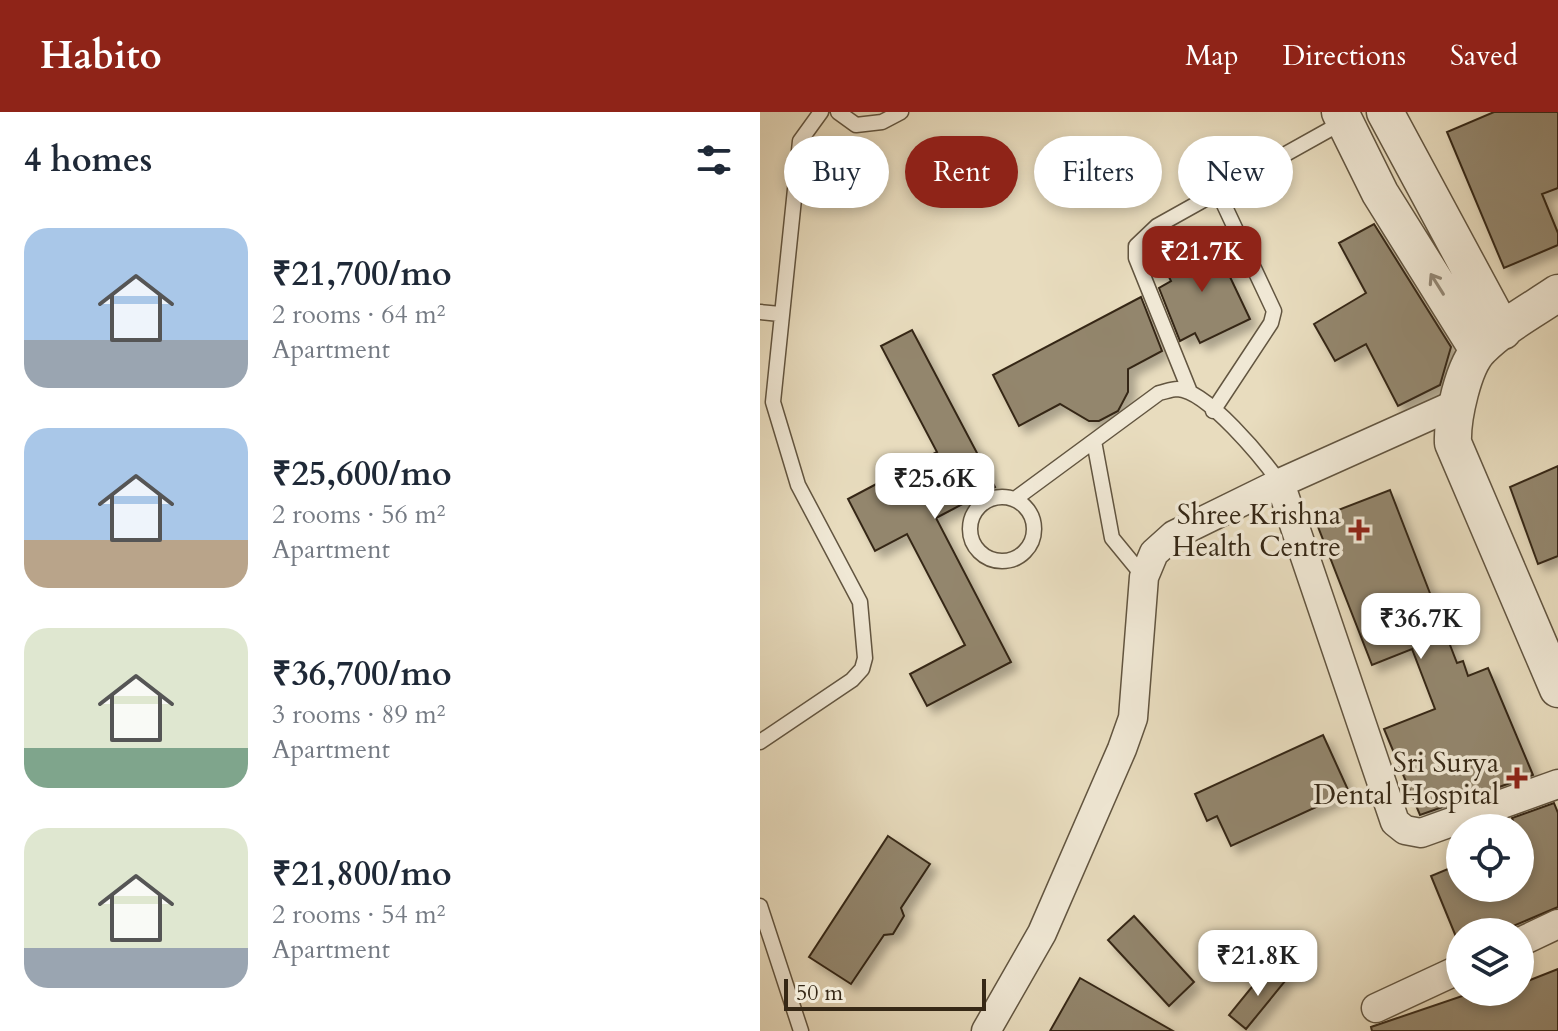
<!DOCTYPE html>
<html lang="en">
<head>
<meta charset="utf-8">
<style>
  body { margin:0; font-family:Cardo,serif; background:#f6f6f7; color:#1f2937; height:100vh; display:flex; flex-direction:column; font-size:30px; white-space:nowrap }
  * { box-sizing:border-box; margin:0 }
  p { font-size:26px; color:#747a83 }
  .icon { flex:none; width:44px; height:44px; fill:none; stroke:currentColor; stroke-width:2; stroke-linecap:round; stroke-linejoin:round }
  .map { position:relative; flex:1; overflow:hidden }
  .side { display:flex; flex-direction:column; background:#fff; width:760px }
  .side>* { flex:none }
  .hud { position:absolute; left:24px; top:24px; width:654px; height:72px; display:flex; gap:16px }
  .tools { position:absolute; left:686px; top:702px; display:grid; gap:16px }
  .tools a { display:grid; place-items:center; width:88px; height:88px; border-radius:50%; background:#fff; box-shadow:0 4px 12px #0003; font-size:40px }
  .scale { position:absolute; left:24px; bottom:20px; width:202px; box-sizing:border-box; padding-left:8px; border:4px solid #362816; border-top:0; font-size:22px; line-height:28px; white-space:nowrap; color:#362816; -webkit-text-stroke:6px #f0e8d5; paint-order:stroke }
  .price { position:absolute; translate:-50% -68px; padding:0 18px; border-radius:16px; background:#fff; color:#222; font-size:26px; line-height:52px; filter:drop-shadow(0 2px 4px #0008) }
  .price::after { content:''; position:absolute; left:50%; top:48px; width:24px; height:18px; margin-left:-12px; background:inherit; clip-path:polygon(0 0,100% 0,50% 100%) }
  .price.active { background:#8f2418; color:#fff }
  ul { padding:0; list-style:none }
  li { display:flex; align-items:center; gap:24px; height:200px; padding:0 24px }
  li span { display:grid; place-items:center; flex:none; width:224px; height:160px; border-radius:24px; color:#555 }
  li>.icon { margin-inline-start:auto }
  span .icon { width:96px; height:96px; fill:#fffc; stroke-width:1 }
  li b { font-size:34px }
  h2 { display:flex; justify-content:space-between; align-items:center; height:96px; padding:0 24px; font-size:34px }
  .chip { padding:0 28px; border-radius:36px; background:#fff; box-shadow:0 4px 12px #0003; font-size:28px; line-height:72px }
  .chip.active { background:#8f2418; color:#fff }
  header { display:flex; align-items:center; gap:48px; box-sizing:border-box; height:112px; padding:0 40px; background:#8f2418; color:#fff }
  header strong { font-size:38px }
  nav { display:flex; gap:44px; margin-inline-start:auto; font-size:28px }
  main { display:flex; flex:1; min-height:0 }
  .map>svg:first-child { display:block }
  .building { fill:#93866d; stroke:#362816; stroke-width:2; filter:url(#shadow) }
  .lines { fill:none; stroke-linecap:round; stroke-linejoin:round }
  .service-casing { stroke:#625540; stroke-width:17 }
  .minor-casing { stroke:#625540; stroke-width:31 }
  .tertiary-casing { stroke:#625540; stroke-width:39 }
  .service { stroke:#f0e8d5; stroke-width:14 }
  .minor { stroke:#f0e8d5; stroke-width:28 }
  .tertiary { stroke:#f0e8d5; stroke-width:36 }
  .oneway { stroke:#938876 }
  .poi-dot { fill:#8f2418; stroke:#f0e8d5; stroke-width:3 }
  .labels { text-anchor:middle; stroke-width:7; stroke-linejoin:round; paint-order:stroke }
  .poi-label { font-size:28px; fill:#362816; stroke:#f0e8d5; text-anchor:end }
</style>
</head>
<body>
<header>
<strong>Habito</strong>
<nav><a>Map</a><a>Directions</a><a>Saved</a></nav>
</header>
<main>
<section class="side">
<h2>4 homes<svg class="icon" aria-label="filters" viewBox="0 0 24 24"><path d="M4 7h16M4 17h16"/><circle cx="9" cy="7" r="2"/><circle cx="15" cy="17" r="2"/></svg></h2>
<ul>
<li><span style="background:linear-gradient(#a9c7e8 70%,#9aa5b1 0)"><svg class="icon" aria-label="home" viewBox="0 0 24 24"><path d="M3 11l9-7 9 7M6 9v11h12V9"/></svg></span><div><b>₹21,700/mo</b><p>2 rooms · 64 m²</p><p>Apartment</p></div></li>
<li><span style="background:linear-gradient(#a9c7e8 70%,#b9a48a 0)"><svg class="icon" aria-label="home" viewBox="0 0 24 24"><path d="M3 11l9-7 9 7M6 9v11h12V9"/></svg></span><div><b>₹25,600/mo</b><p>2 rooms · 56 m²</p><p>Apartment</p></div></li>
<li><span style="background:linear-gradient(#dfe7d0 75%,#7fa58c 0)"><svg class="icon" aria-label="home" viewBox="0 0 24 24"><path d="M3 11l9-7 9 7M6 9v11h12V9"/></svg></span><div><b>₹36,700/mo</b><p>3 rooms · 89 m²</p><p>Apartment</p></div></li>
<li><span style="background:linear-gradient(#dfe7d0 75%,#9aa5b1 0)"><svg class="icon" aria-label="home" viewBox="0 0 24 24"><path d="M3 11l9-7 9 7M6 9v11h12V9"/></svg></span><div><b>₹21,800/mo</b><p>2 rooms · 54 m²</p><p>Apartment</p></div></li>
</ul>
</section>
<div class="map">
<svg width="798" height="919" viewBox="0 0 798 919">
  <defs>
    <filter id="shadow"><feDropShadow dx="7" dy="7" stdDeviation="4" flood-color="#0004"/></filter>
  </defs>
  <rect width="100%" height="100%" fill="#e8dcbe"/>
  <filter id="stains"><feTurbulence type="fractalNoise" baseFrequency=".0025" numOctaves="4"/><feColorMatrix values="0 0 0 0 .2 0 0 0 0 .09 0 0 0 0 .02 0 0 0 .5 -.17"/></filter>
  <radialGradient id="worn" r=".72"><stop offset=".6" stop-color="#630" stop-opacity="0"/><stop offset="1" stop-color="#630" stop-opacity=".3"/></radialGradient>
  <path class="building" d="M 734,0 L 798,0 L 798,76 L 782,82 L 798,121 L 798,133 L 744,156 L 687,20 Z
    M 614,112 L 691,235 L 680,273 L 638,294 L 606,232 L 575,249 L 554,212 L 606,181 L 579,131 Z
    M 452,127 L 490,207 L 440,231 L 435,221 L 420,229 L 399,176 L 411,169 L 402,151 Z
    M 381,185 L 402,239 L 368,257 L 368,280 L 358,299 L 339,309 L 329,309 L 300,292 L 259,314 L 233,263 Z
    M 152,218 L 235,375 L 176,406 L 251,550 L 167,594 L 150,562 L 205,533 L 147,422 L 115,439 L 88,387 L 177,340 L 121,234 Z
    M 798,354 L 798,444 L 778,452 L 750,375 Z
    M 630,378 L 697,551 L 703,549 L 708,564 L 728,556 L 773,663 L 660,703 L 624,617 L 675,597 L 652,537 L 612,553 L 555,407 Z
    M 563,623 L 589,680 L 471,734 L 457,704 L 447,709 L 435,682 Z
    M 794,691 L 798,701 L 798,795 L 739,820 L 700,820 L 699,832 L 671,764 L 700,752 L 700,776 L 760,776 L 760,716 L 756,716 L 752,706 Z
    M 128,724 L 170,752 L 141,796 L 144,804 L 133,822 L 124,823 L 91,872 L 49,845 Z
    M 374,804 L 434,870 L 409,894 L 348,828 Z
    M 509,854 L 526,868 L 486,917 L 469,903 Z
    M 798,857 L 798,919 L 612,919 L 611,915 L 714,880 L 760,880 L 760,872 Z
    M 320,866 L 413,919 L 290,919 Z"/>
  <g class="lines">
    <g class="service-casing">
      <path id="service" d="M 78,0 L 96,13 L 122,10 L 141,0
        M 0,200 L 20,202
        M 430,280 L 376,146 L 376,134 L 397,114 L 583,10
        M 453,299 L 511,211 L 514,199 L 459,82
        M 334,329 L 352,426 L 384,465
        M210 417a32 32 0 1 1 64 0a32 32 0 1 1-64 0Z
        M 255,387 L 399,281 C 404,280 412,277 417,277 C 447,278 503,347 520,371
        M 0,630 L 92,568 L 102,557 L 105,546 L 100,490 L 38,373 L 13,290 L 40,29 L 61,0
        M 0,794 L 41,919"/>
    </g>
    <g class="minor-casing">
      <path id="minor" d="M 520,371 L 635,710 L 645,718 L 661,721 L 798,672
        M 760,830 L 798,812
        M 616,896 L 700,857
        M 226,919 L 282,821 L 362,637 L 373,606 L 384,465 L 394,441 L 414,423 L 520,371 L 696,292"/>
    </g>
    <g class="tertiary-casing">
      <path id="tertiary" d="M 580,0 L 620,81 L 718,238
        M 625,0 L 743,219
        M 798,181 C 773,198 743,214 721,236 C 703,253 692,307 693,331 L 798,577"/>
    </g>
    <use href="#service" class="service"/>
    <use href="#minor" class="minor"/>
    <use href="#tertiary" class="tertiary"/>
  </g>
  <defs><path id="oneway-shaft" d="M-6 0H5M1.5-3L5.5 0L1.5 3" fill="none" stroke-width="1.6" stroke-linecap="round" stroke-linejoin="round" transform="scale(2)"/></defs>
  <use class="oneway" href="#oneway-shaft" transform="translate(677 172) rotate(-122)"/>
  <g class="poi-dot">
    <path d="M595 406h8v8h8v8h-8v8h-8v-8h-8v-8h8z"/>
    <path d="M753 654h8v8h8v8h-8v8h-8v-8h-8v-8h8z"/>
  </g>
  <g class="labels">
    <g class="poi-label">
      <text x="581" y="412">Shree Krishna<tspan x="581" dy="32">Health Centre</tspan></text>
      <text x="739" y="660">Sri Surya<tspan x="739" dy="32">Dental Hospital</tspan></text>
    </g>
  </g>
  <rect width="100%" height="100%" filter="url(#stains)"/>
  <rect width="100%" height="100%" fill="url(#worn)"/>
</svg>
<div class="tools">
<a><svg class="icon" aria-label="locate" viewBox="0 0 24 24"><circle cx="12" cy="12" r="6"/><path d="M12 2v4M12 18v4M2 12h4M18 12h4"/></svg></a>
<a><svg class="icon" aria-label="layers" viewBox="0 0 24 24"><path d="M12 4l9 5-9 5-9-5zM3 14l9 5 9-5"/></svg></a>
</div>
<div class="scale">50 m</div>
<b class="price active" style="left:442px;top:182px">₹21.7K</b>
<b class="price" style="left:175px;top:409px">₹25.6K</b>
<b class="price" style="left:661px;top:549px">₹36.7K</b>
<b class="price" style="left:498px;top:886px">₹21.8K</b>
<div class="hud">
<a class="chip">Buy</a>
<a class="chip active">Rent</a>
<a class="chip">Filters</a>
<a class="chip">New</a>
</div>
</div>
</main>
</body>
</html>
